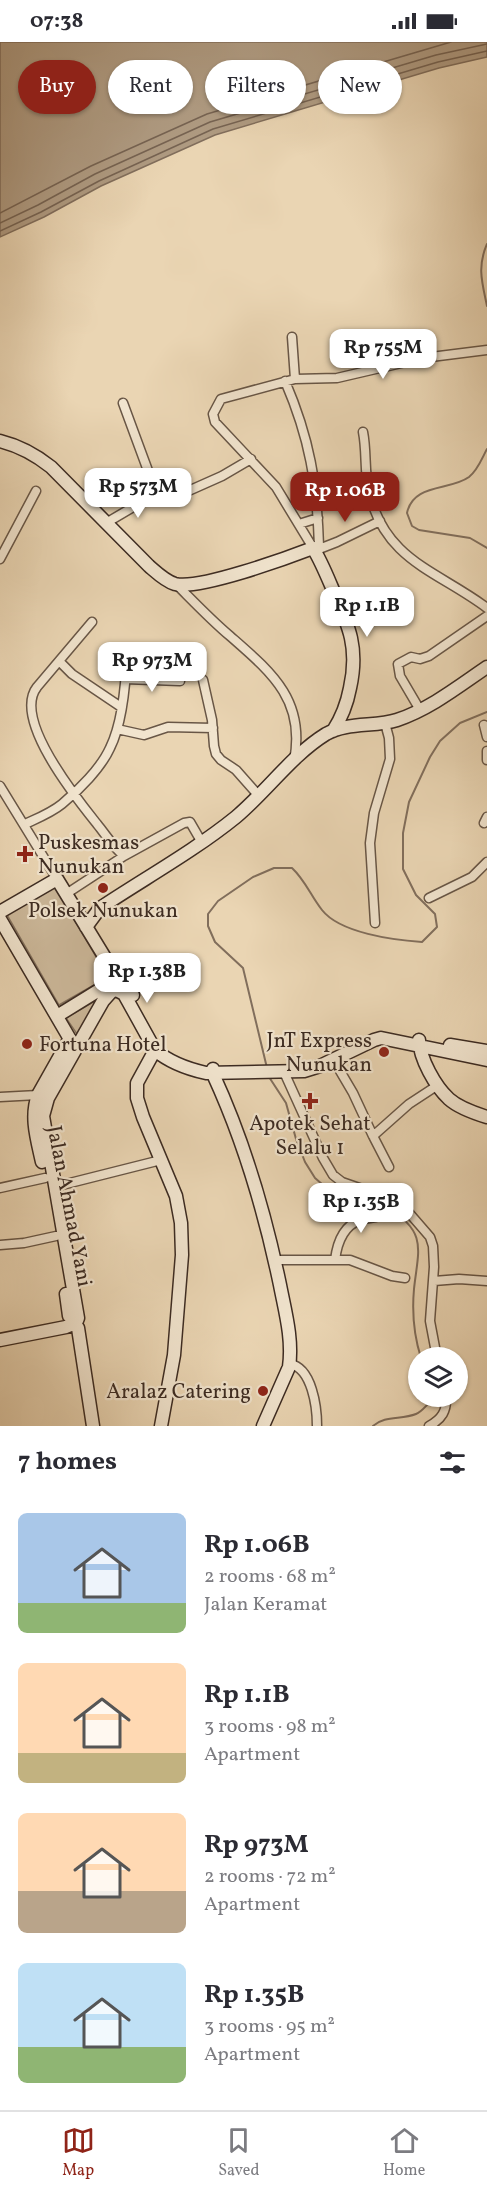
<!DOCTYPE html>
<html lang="en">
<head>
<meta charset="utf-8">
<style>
  body { margin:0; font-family:Vollkorn,serif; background:#f7f7f7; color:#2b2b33; height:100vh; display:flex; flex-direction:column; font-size:22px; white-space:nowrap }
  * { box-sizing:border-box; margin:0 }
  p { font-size:20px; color:#7c7c81 }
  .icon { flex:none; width:33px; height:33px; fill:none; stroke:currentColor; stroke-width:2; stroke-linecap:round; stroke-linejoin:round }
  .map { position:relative; height:1384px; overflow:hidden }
  .drawer { display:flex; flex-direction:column; background:#fff; flex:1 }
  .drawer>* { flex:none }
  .hud { position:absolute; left:18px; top:18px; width:452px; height:54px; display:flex; gap:12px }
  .tools { position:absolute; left:408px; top:1305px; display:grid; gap:12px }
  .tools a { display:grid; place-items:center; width:60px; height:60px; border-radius:50%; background:#fff; box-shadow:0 2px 4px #0004; font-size:30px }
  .price { position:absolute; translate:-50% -51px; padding:0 14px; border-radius:12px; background:#fff; color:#222; font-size:20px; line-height:39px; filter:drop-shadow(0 2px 3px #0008) }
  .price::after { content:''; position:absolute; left:50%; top:36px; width:18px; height:14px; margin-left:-9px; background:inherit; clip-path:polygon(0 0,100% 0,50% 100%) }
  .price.active { background:#8f2418; color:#fff }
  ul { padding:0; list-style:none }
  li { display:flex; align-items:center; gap:18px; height:150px; padding:0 18px }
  li span { display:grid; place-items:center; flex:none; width:168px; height:120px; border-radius:9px; color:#555 }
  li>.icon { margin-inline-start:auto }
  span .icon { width:72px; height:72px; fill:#fffc; stroke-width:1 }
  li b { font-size:26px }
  h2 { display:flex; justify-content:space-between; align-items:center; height:72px; padding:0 18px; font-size:26px }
  .tag { padding:0 21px; border-radius:27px; background:#fff; box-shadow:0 2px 4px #0004; font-size:21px; line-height:54px }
  .tag.active { background:#8f2418; color:#fff }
  .status { display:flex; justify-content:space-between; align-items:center; height:42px; padding:0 30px; background:#fff; direction:ltr }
  .status svg { height:16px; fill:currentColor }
  .menu { display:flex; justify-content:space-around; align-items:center; height:84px; border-top:2px solid #e1e1e2; background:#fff; font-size:16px; color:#7c7c81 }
  .menu a { display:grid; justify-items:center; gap:3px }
  .menu .active { color:#8f2418 }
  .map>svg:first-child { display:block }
  .green { fill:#ccb89a; stroke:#84725e; stroke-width:1.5 }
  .water { fill:#af9b82; stroke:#816e5c; stroke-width:1.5 }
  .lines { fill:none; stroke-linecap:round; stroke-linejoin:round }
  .shore { stroke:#766352; stroke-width:1.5 }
  .stream { stroke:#816e5c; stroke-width:2 }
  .street-casing { stroke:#685646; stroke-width:11 }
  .secondary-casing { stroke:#3c2b22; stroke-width:15 }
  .street { stroke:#f1e4ce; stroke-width:8 }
  .secondary { stroke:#f1e4ce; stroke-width:12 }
  .poi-dot { fill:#8f2418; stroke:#f1e4ce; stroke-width:2 }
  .labels { text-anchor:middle; stroke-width:4.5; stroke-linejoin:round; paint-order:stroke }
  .poi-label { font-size:21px; fill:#3c2b22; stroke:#f1e4ce; text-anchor:start }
  .street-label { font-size:21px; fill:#3c2b22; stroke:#f1e4ce }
</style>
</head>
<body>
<div class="status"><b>07:38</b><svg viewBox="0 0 49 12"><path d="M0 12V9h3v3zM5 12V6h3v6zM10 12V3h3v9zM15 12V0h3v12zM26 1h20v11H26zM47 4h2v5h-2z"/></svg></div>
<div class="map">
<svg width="487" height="1384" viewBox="0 0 487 1384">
  <rect width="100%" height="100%" fill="#ead5b3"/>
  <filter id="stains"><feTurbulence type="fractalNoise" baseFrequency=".00333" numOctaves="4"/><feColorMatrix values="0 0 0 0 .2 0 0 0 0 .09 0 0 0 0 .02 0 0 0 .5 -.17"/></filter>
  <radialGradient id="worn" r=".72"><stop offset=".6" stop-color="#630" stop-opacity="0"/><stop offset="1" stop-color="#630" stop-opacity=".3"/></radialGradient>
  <path class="green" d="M 54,843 L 108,935 L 59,963 L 6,871 Z
    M 100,956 L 77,992 L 66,976 Z"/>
  <path class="water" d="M 0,0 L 487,0 L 487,15 L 439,26 L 215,93 L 101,144 L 44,175 L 0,195 Z"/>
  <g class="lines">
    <path class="shore" d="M 0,171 L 91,124 L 207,72 L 451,0
      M 0,181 L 38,163 L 95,132 L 210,80 L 436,13 L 487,2
      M 0,189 L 41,170 L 99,139 L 213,87 L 438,20 L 487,9"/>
    <path class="stream" d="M 487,202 C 477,225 482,240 487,264
      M 487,407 C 482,416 478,428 469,435 C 450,449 413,441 407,471 L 412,484 L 419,488 L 470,496 L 487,506
      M 267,1026 L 243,926 L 215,900 L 208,884 L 208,872 L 218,859 L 253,835 L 274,826 L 292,826 C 305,838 311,854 322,868 C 340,891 393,898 422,900 L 437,885 L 435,872 L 416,853 L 403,827 L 403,791 L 409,760 L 430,715 L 440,699 L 460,681 L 487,670
      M 269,1035 L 286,1061 L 296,1097 L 305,1120 L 315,1136 L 331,1150 L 372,1157 L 384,1164
      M 389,1167 C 428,1190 418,1209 414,1247 C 412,1269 414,1294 421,1316
      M 373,1384 C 385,1373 401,1378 416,1372 C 421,1370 425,1365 428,1362 L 429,1354"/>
    <g class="street-casing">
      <path id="street" d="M 292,295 L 295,337
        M 285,339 C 310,397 317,441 319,504 L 316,511
        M 123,361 L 154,445 L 164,458 L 168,458 L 222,434 L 251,417
        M 363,390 C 367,410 364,430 369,450 C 385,519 438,529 487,566
        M 106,481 L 157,451
        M 299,482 L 318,476
        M 313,506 L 276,445 L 215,380 L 213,372 L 221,357 L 295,337 L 337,336 L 423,316 L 487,308
        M 319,507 L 337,500 L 380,479
        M 0,517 L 36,449
        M 176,542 C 194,560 211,578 230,594 C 271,630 306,658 294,719
        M 92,580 L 37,645 C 12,677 77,757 97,782 C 106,793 114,806 124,814 L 184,781 L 190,780 L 201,799
        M 60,620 L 72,632 L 121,665
        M 125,637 L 180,639
        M 203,638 L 212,678 L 214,704 L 216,712 L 221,718 L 236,728 L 259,754
        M 420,668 L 400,634 L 398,622 L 411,615 L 420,617 L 429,614 L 487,574
        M 484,683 L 487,695
        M 117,687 L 144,693 L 168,685 L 213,686
        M 487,709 L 487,718
        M 0,744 L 57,837
        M 484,781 L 487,775
        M 25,782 C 38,776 51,771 62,762 C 79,748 101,726 110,706 C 123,680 126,639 127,610
        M 66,852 L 124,814
        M 429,856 L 472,835 L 487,820
        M 375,881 L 370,801 L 374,771 L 390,717 L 389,696 L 385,681
        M 333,1017 L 353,1051 L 373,1094 L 409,1062 L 438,1043
        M 284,1030 L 323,1116 L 333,1133 L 342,1140 L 391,1157 L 404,1165 L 430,1195 L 433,1204 L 434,1225 L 430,1279 L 437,1316
        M 0,1055 L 38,1053
        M 373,1094 L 389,1125
        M 54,1145 L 161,1118
        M 0,1146 L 45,1136
        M 0,1203 L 24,1201 L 56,1194
        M 275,1218 L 350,1218 L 392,1234 L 405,1236
        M 335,1218 C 337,1202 343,1184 360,1178 C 366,1176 373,1176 379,1174 L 391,1157
        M 434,1239 L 459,1237 L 487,1239
        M 290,1322 C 312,1326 317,1365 317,1384
        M 429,1384 C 442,1377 447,1369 446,1354"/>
    </g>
    <g class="secondary-casing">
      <path id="secondary" d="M 0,399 C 20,404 36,413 51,425 L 149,524 C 156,530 165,539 175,542 C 199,548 287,516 313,506 C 321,519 327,534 333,548 C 349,584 359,606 350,646 C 347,662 342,675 333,689
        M 0,870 L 57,837 L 118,937 L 133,953
        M 0,877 L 74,1004
        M 86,885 L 100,866 C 145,836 194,809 236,775 C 267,749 292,713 326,692 C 347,680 375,685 397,678 C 430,667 459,644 487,625
        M 57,974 L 117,937
        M 419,998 C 420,1017 435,1044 449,1057 C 459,1066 474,1071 487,1075
        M 450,1003 L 487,1009
        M 155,1008 L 137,1041 L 137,1056 L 143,1075 L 176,1154 L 181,1181 L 182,1213 L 174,1313 L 161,1384
        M 213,1027 L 213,1032 C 244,1099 265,1171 280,1243 C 285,1269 293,1297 289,1325 L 263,1384
        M 42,1120 C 37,1097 30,1075 38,1053 L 69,998
        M 66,1252 L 69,1274
        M 70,1275 L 78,1286 L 93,1384
        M 0,1298 L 66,1285 L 76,1281 L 78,1276 L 43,1074 L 48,1056 L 103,959 L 111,950 L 116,948 L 124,952 L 155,1008 C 169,1020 188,1027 206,1031 L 304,1029 L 320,1024 L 374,998 L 381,996 L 487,1018"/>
    </g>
    <use href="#street" class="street"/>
    <use href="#secondary" class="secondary"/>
  </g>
  <g class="poi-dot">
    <path d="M22 803h6v6h6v6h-6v6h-6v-6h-6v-6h6z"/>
    <circle cx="103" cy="846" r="6"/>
    <circle cx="27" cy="1002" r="6"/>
    <circle cx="384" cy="1010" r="6"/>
    <path d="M307 1050h6v6h6v6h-6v6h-6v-6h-6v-6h6z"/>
    <circle cx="263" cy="1349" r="6"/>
  </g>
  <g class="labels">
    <g class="poi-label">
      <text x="38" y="807">Puskesmas<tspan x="38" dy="24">Nunukan</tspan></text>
      <text x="103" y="875" text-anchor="middle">Polsek Nunukan</text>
      <text x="372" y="1005" text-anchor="end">JnT Express<tspan x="372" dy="24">Nunukan</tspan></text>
      <text x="39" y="1009">Fortuna Hotel</text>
      <text x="310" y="1088" text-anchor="middle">Apotek Sehat<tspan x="310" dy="24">Selalu 1</tspan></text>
      <text x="251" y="1356" text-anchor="end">Aralaz Catering</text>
    </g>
    <g class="street-label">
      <text transform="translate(70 1164) rotate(79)" y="7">Jalan Ahmad Yani</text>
    </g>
  </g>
  <rect width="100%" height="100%" filter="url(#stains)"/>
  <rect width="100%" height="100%" fill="url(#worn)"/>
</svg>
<div class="tools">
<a><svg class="icon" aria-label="layers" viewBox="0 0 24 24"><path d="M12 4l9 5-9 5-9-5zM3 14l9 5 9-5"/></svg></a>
</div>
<b class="price" style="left:383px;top:338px">Rp 755M</b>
<b class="price" style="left:138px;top:477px">Rp 573M</b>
<b class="price active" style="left:345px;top:481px">Rp 1.06B</b>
<b class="price" style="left:367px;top:596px">Rp 1.1B</b>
<b class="price" style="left:152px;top:651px">Rp 973M</b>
<b class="price" style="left:147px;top:962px">Rp 1.38B</b>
<b class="price" style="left:361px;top:1192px">Rp 1.35B</b>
<div class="hud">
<a class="tag active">Buy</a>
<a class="tag">Rent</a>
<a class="tag">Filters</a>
<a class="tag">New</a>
</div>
</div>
<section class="drawer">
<h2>7 homes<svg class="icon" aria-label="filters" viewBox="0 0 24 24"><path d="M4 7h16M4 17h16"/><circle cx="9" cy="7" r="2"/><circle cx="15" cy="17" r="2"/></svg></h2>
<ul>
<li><span style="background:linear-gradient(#a9c7e8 75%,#8fb573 0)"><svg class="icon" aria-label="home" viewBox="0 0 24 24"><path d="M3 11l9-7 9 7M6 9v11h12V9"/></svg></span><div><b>Rp 1.06B</b><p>2 rooms · 68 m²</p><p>Jalan Keramat</p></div></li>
<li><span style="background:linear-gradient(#ffd9b3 75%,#c2b280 0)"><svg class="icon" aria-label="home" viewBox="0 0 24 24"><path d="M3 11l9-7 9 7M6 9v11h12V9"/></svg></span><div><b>Rp 1.1B</b><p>3 rooms · 98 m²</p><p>Apartment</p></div></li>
<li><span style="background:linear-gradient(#ffd9b3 65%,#b9a48a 0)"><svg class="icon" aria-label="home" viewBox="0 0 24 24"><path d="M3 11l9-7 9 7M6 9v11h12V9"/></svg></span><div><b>Rp 973M</b><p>2 rooms · 72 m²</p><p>Apartment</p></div></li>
<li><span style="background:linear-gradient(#bfe0f5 70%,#8fb573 0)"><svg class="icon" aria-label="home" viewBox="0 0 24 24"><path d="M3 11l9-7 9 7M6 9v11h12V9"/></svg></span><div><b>Rp 1.35B</b><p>3 rooms · 95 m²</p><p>Apartment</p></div></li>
</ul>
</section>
<nav class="menu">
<a class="active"><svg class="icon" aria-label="map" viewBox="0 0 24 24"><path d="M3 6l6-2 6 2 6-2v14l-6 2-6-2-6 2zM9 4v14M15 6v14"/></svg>Map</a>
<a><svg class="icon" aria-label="saved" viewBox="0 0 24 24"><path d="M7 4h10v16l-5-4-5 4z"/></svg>Saved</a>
<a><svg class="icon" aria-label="home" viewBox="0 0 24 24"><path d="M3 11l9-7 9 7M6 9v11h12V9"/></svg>Home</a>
</nav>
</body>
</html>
